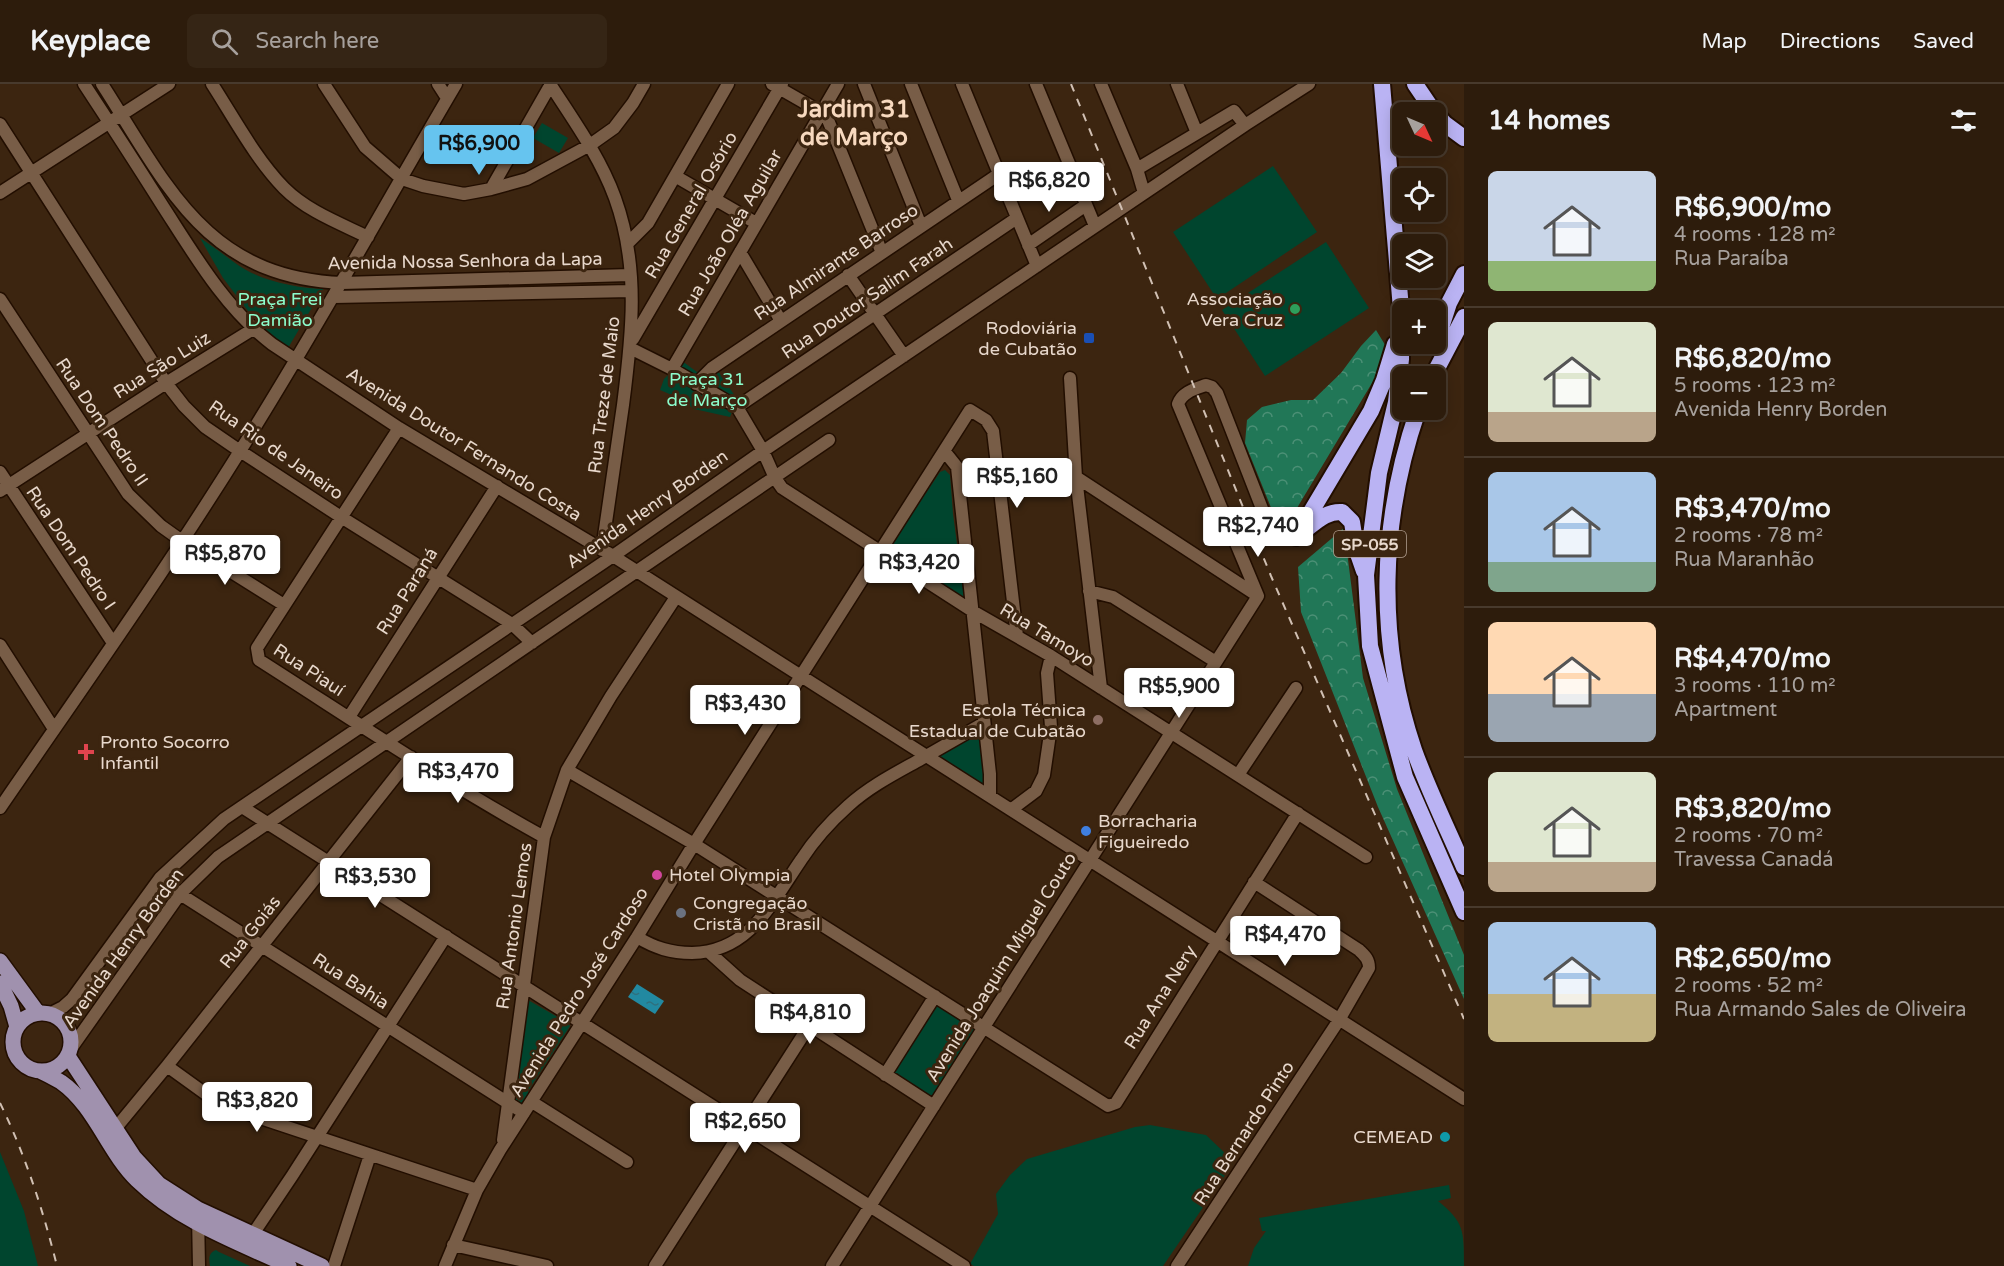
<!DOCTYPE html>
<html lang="en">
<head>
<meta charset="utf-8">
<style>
  body { margin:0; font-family:"Varela Round",sans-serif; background:#352515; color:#f1f3f6; height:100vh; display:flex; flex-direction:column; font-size:22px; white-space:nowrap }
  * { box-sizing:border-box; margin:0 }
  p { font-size:20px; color:#a7a19d }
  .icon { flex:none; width:33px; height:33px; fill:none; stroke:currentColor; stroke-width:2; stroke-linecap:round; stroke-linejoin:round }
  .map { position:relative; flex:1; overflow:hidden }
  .side { display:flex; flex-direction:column; background:#2d1c0c; width:540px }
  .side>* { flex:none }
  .needle { width:39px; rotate:134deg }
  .fabs { position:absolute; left:1392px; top:18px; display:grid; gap:12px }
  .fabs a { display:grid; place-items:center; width:54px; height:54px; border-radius:9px; background:#2d1c0c; box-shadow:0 3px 15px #0003,0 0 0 2px #483a2d; font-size:30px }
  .price { position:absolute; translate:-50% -51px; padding:0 14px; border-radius:6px; background:#fff; color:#222; font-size:20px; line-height:39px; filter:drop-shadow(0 2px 3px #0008) }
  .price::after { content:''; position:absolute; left:50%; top:36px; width:18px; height:14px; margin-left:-9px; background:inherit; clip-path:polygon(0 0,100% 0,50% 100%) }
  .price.on { background:#66c4ef; color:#111 }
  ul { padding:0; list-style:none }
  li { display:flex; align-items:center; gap:18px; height:150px; padding:0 24px }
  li+li { border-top:2px solid #483a2d }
  li span { display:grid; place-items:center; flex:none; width:168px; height:120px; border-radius:9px; color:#555 }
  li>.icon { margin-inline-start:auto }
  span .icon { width:72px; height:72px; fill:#fffc; stroke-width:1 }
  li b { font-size:26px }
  h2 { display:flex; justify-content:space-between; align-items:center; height:72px; padding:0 24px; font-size:26px }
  header { display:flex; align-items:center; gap:36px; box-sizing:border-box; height:84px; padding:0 30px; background:#2d1c0c; border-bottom:2px solid #483a2d }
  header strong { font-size:28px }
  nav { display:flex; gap:33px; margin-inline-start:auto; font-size:21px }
  .search { width:420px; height:54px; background:#352515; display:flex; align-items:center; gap:15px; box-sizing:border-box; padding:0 21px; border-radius:9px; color:#a7a19d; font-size:22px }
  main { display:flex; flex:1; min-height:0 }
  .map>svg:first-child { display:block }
  .green { fill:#00452e }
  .forest { fill:url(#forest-crowns) }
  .water { fill:url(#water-ripples) }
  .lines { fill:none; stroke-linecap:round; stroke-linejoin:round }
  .minor-casing { stroke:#220e00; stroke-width:15 }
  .major-casing { stroke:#220e00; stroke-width:18 }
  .highway-casing { stroke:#220e00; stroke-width:20 }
  .minor { stroke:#785d47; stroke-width:12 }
  .major { stroke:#a091ae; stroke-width:15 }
  .highway { stroke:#bab3f3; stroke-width:16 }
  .rail { stroke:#d1c0b3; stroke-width:2; stroke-dasharray:8 8; stroke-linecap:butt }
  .leisure-dot { fill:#2e9e5b; stroke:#3c2510; stroke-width:2 }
  .transit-dot { fill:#1a4fb4; stroke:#3c2510; stroke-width:2 }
  .education-dot { fill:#8d6e63; stroke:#3c2510; stroke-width:2 }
  .health-dot { fill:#e0444e; stroke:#3c2510; stroke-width:2 }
  .shop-dot { fill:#3f7fe0; stroke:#3c2510; stroke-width:2 }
  .hotel-dot { fill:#d1479c; stroke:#3c2510; stroke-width:2 }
  .worship-dot { fill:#6b7280; stroke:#3c2510; stroke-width:2 }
  .culture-dot { fill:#0f9aa8; stroke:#3c2510; stroke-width:2 }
  .labels { text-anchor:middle; stroke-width:6; stroke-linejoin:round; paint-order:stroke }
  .shield { fill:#3c2510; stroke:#b4a294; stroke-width:1.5 }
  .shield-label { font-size:16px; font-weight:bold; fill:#e8d8cc }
  .street-label { font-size:18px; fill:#e8d8cc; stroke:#3c2510 }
  .park-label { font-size:18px; fill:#8cfdcc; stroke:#3c2510 }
  .poi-label { font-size:18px; fill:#e8d8cc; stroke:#3c2510; text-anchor:end }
  .district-label { font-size:24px; font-weight:bold; fill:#f7d9bf; stroke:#3c2510 }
</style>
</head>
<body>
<header>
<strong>Keyplace</strong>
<div class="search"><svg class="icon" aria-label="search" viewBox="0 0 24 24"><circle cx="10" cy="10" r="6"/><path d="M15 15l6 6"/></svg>Search here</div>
<nav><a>Map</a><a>Directions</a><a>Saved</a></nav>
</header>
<main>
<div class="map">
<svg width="1464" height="1182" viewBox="0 0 1464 1182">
  <defs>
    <pattern id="forest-crowns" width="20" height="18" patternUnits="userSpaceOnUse" patternTransform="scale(1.5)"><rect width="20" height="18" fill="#217757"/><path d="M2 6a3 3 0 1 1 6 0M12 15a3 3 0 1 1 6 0" fill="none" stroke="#4c9076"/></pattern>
    <pattern id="water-ripples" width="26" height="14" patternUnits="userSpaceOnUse" patternTransform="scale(1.5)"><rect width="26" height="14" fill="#2289a1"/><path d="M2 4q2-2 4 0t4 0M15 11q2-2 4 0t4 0" fill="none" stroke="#2f707e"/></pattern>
  </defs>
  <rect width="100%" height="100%" fill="#3c2510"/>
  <path class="green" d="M 542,39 L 568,54 L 559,69 L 533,54 Z
    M 1273,82 L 1317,148 L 1217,215 L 1173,148 Z
    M 200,154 C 213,162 225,172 238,181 C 261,197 296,204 323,205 L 288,264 L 261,244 L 223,194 Z
    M 1326,158 L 1369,224 L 1265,292 L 1222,226 Z
    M 682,277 L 697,288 L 712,278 L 737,315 L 730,333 L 694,325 L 681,315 L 660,306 L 664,295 Z
    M 945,386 L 950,391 L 953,430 L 964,513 L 960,513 L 891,468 L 889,465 L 940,388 Z
    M 976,649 L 980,651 L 986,698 L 983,700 L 944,676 L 940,671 Z
    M 528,916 L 568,939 L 570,942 L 528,1007 L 528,1014 L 523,1021 L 516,1018 L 514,1012 Z
    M 935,918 L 975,945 L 932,1015 L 891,989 Z
    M 1150,1041 L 1206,1051 L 1228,1072 L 1236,1075 L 1163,1182 L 974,1182 L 970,1180 L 998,1130 L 996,1110 L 1010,1091 L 1027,1075 L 1135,1043 Z
    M 0,1068 L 24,1127 L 38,1182 L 0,1182 Z
    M 1449,1101 L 1451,1114 L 1438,1117 C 1464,1138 1464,1146 1464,1182 L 1248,1182 L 1254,1164 L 1266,1147 L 1262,1147 L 1259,1134 Z
    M 216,1166 L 219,1168 L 250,1182 L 210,1182 C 209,1175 208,1169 216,1166 Z"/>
  <path class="forest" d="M 1376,246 L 1390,269 L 1294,429 L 1288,424 L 1274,431 L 1245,359 L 1247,336 L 1262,323 L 1291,316 L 1313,316 L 1341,289 L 1361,262 Z
    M 1344,444 L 1363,594 L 1397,705 L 1464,871 L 1464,915 L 1378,723 L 1301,528 L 1298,483 Z"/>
  <path class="water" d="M 637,900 L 664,917 L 655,930 L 628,913 Z"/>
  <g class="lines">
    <g class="minor-casing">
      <path id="minor" d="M 84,0 C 111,41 138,83 164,124 C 195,172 226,225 272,260 L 399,344 L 613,472 L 1464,1015
        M 102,0 C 167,101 205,193 342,199 L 630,191
        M 212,0 C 234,34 255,74 284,104 C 307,127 339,139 368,153
        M 324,0 L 365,63 L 402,95 L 423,102 L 464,110 L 491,105 L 527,95 L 590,61 L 614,44 L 633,19 L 644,0
        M 438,0 L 447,14
        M 550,0 C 574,37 600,73 615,114 C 640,183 632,251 623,321 C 616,370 609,418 602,466
        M 772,0 L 826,31 L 882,169
        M 864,0 L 921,142
        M 911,0 L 958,116
        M 962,0 L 1037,182
        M 1036,0 L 1095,142
        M 1101,0 L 1137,85 L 1144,109
        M 1177,0 L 1197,49
        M 0,40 L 166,299 L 184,322 L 205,343 L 240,367 L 341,433 L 512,540 L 532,559
        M 1137,85 L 1234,27 L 1245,41
        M 675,92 L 756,139
        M 491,105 L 551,0
        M 0,109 L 169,0
        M 627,160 L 648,139 L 728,0
        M 1028,161 L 1086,121
        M 740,168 L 781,237
        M 848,191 L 904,272
        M 334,213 L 631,207
        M 0,215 L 128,410 L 161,442 L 182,457 L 284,521
        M 633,255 L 782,0
        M 630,264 L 672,285 L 737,323 L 763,367 L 775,394 L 782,404 L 974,528 L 1051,572 L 1366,773
        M 672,285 L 838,0
        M 1070,294 L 1076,393 L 1101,604
        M 696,300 L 712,284 L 999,90
        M 737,323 L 1017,134
        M 399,344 L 257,564 L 259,576 C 353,636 446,699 544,753
        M 945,368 L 957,383 L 990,690 L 990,711
        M 0,388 L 113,559
        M 1076,393 L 1258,512
        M 0,407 L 166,299 L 253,245
        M 1089,507 L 1113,513 L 1216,578
        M 0,561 L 54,645
        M 349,633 L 497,402
        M 567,686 L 694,760 L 1108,1022 L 1116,1019 L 1298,729
        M 1238,691 L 1296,604
        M 242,723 L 964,1182
        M 0,724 C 81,606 164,489 240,367 C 316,247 384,122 456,0
        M 1012,725 L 1036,707 L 1044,691 L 1051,643 L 1047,589 L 1051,572
        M 160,794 L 180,810 L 524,1029
        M 637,853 C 655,864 671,869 692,869 C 750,868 772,818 801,776 C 814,756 830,738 848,722 C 870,702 896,689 921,675 C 942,663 963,651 984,639
        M 710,869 L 740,896 L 934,1022
        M 51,929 L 63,923 L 72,915 L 160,794 L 224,735 L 613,472 L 763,367 L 1245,41 L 1309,0
        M 70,966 L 180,810 L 218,773 L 829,356
        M 167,982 L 221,1021 L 477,1106
        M 885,991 L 935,912
        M 532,1018 L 627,1078
        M 115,1045 L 167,982 L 411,673
        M 503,1056 L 544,753 L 567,686 L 611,612 L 676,513
        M 198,1132 L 199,1182
        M 253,1150 L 292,1092 L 446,852
        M 453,1161 L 547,1182
        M 334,1182 L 370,1071
        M 445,1182 L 477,1106 L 500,1066 L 637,853 L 694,760 L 970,326 L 986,336 L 993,347 L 1017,552
        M 655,1182 L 809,942
        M 832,1182 L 1258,512 L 1178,320 C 1182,308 1195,305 1206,301 L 1212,303 L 1217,309 L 1268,440 C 1277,451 1283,453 1296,453
        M 1177,1182 L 1339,936 L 1369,884 C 1369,875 1365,872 1359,866 L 1254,798"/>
    </g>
    <g class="major-casing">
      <path id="major" d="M 0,877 L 38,929
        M 0,899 L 11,922 L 17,943
        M13 958a29 29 0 1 1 58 0a29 29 0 1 1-58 0Z
        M 68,972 L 134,1073 L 159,1100 L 198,1125 L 322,1182
        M 40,987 C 47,990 54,994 61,998 C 95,1022 108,1068 137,1096 C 179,1137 237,1158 289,1182"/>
    </g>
    <g class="highway-casing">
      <path id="highway" d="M 1382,0 L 1401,225 L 1401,275 L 1396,318 L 1379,389 L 1366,491 L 1370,562 L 1405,693 L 1464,828
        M 1415,0 L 1434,28
        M 1436,30 L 1445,40 L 1464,54
        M 1436,259 L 1449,219 L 1464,190
        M 1433,292 L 1464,233
        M 1418,326 C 1380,436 1376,555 1414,666 C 1428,705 1447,744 1464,783
        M 1304,447 C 1316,438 1326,427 1342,428 L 1352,438 L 1356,464 L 1364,487
        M 1296,453 L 1371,327 L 1384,296 L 1395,260"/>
    </g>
    <use href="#minor" class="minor"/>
    <use href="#major" class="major"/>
    <use href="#highway" class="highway"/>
    <path class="rail" d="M 1071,0 L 1271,492 L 1464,935
      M 0,1019 C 25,1070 43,1126 57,1182"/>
  </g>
  <circle class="leisure-dot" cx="1295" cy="225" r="6"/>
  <rect class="transit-dot" x="1083" y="248" width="12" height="12" rx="3"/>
  <circle class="education-dot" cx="1098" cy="636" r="6"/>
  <path class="health-dot" d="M83 659h6v6h6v6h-6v6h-6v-6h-6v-6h6z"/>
  <circle class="shop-dot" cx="1086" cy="747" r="6"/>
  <circle class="hotel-dot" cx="657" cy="791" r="6"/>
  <circle class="worship-dot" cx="681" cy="829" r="6"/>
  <circle class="culture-dot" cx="1445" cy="1053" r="6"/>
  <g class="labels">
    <rect class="shield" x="1334" y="447" width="72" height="26" rx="4.5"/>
    <g class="shield-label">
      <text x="1370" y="466">SP-055</text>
    </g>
    <g class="street-label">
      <text transform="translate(691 121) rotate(-60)" y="6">Rua General Osório</text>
      <text transform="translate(730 149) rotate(-60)" y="6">Rua João Oléa Aguilar</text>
      <text transform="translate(465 177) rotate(-1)" y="6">Avenida Nossa Senhora da Lapa</text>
      <text transform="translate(836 178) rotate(-34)" y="6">Rua Almirante Barroso</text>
      <text transform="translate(867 214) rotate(-34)" y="6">Rua Doutor Salim Farah</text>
      <text transform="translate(162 281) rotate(-32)" y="6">Rua São Luiz</text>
      <text transform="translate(604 311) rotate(-83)" y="6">Rua Treze de Maio</text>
      <text transform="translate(102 338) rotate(56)" y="6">Rua Dom Pedro II</text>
      <text transform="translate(464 360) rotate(32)" y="6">Avenida Doutor Fernando Costa</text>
      <text transform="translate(276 366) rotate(35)" y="6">Rua Rio de Janeiro</text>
      <text transform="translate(647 425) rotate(-35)" y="6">Avenida Henry Borden</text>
      <text transform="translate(71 464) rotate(56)" y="6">Rua Dom Pedro I</text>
      <text transform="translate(407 507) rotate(-58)" y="6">Rua Paraná</text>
      <text transform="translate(1047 551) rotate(31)" y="6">Rua Tamoyo</text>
      <text transform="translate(309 586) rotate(33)" y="6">Rua Piauí</text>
      <text transform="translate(514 842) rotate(-82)" y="6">Rua Antonio Lemos</text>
      <text transform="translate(250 848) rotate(-52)" y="6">Rua Goiás</text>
      <text transform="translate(123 864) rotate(-54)" y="6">Avenida Henry Borden</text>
      <text transform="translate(1001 883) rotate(-58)" y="6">Avenida Joaquim Miguel Couto</text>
      <text transform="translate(351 897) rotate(33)" y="6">Rua Bahia</text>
      <text transform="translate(579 908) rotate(-58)" y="6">Avenida Pedro José Cardoso</text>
      <text transform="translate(1160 913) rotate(-58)" y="6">Rua Ana Nery</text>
      <text transform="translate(1244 1049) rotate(-57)" y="6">Rua Bernardo Pinto</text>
    </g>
    <g class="park-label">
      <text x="280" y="221">Praça Frei<tspan x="280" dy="21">Damião</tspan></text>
      <text x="707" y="301">Praça 31<tspan x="707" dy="21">de Março</tspan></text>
    </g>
    <g class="poi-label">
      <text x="1283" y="221">Associação<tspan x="1283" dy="21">Vera Cruz</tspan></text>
      <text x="1077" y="250">Rodoviária<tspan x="1077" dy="21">de Cubatão</tspan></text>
      <text x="1086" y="632">Escola Técnica<tspan x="1086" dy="21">Estadual de Cubatão</tspan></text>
      <text x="100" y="664" text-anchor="start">Pronto Socorro<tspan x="100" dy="21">Infantil</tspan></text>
      <text x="1098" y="743" text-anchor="start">Borracharia<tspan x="1098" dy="21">Figueiredo</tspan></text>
      <text x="669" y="797" text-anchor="start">Hotel Olympia</text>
      <text x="693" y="825" text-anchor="start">Congregação<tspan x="693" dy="21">Cristã no Brasil</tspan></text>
      <text x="1433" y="1059">CEMEAD</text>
    </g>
    <g class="district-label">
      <text x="854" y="33">Jardim 31<tspan x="854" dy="28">de Março</tspan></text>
    </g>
  </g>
</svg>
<div class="fabs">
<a><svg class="needle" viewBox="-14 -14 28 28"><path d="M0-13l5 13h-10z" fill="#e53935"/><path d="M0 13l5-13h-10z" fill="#a7a19d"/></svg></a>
<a><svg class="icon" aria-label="locate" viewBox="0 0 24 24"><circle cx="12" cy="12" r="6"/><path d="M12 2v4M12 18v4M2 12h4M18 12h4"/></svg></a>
<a><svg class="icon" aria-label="layers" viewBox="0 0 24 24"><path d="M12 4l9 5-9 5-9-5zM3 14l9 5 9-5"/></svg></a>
<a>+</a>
<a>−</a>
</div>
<b class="price on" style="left:479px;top:92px">R$6,900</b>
<b class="price" style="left:1049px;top:129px">R$6,820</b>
<b class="price" style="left:1017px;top:425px">R$5,160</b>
<b class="price" style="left:1258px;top:474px">R$2,740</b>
<b class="price" style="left:225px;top:502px">R$5,870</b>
<b class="price" style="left:919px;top:511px">R$3,420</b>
<b class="price" style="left:1179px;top:635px">R$5,900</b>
<b class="price" style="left:745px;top:652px">R$3,430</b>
<b class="price" style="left:458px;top:720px">R$3,470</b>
<b class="price" style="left:375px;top:825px">R$3,530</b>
<b class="price" style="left:1285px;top:883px">R$4,470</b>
<b class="price" style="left:810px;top:961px">R$4,810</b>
<b class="price" style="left:257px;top:1049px">R$3,820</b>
<b class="price" style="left:745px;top:1070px">R$2,650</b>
</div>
<section class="side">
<h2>14 homes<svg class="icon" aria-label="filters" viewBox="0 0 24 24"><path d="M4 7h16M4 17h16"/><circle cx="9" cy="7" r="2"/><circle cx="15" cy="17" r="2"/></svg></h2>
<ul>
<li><span style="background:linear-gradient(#c9d6e8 75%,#8fb573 0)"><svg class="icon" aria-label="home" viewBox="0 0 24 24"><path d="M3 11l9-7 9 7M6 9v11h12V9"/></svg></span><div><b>R$6,900/mo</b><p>4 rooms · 128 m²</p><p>Rua Paraíba</p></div></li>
<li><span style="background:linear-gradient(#dfe7d0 75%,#b9a48a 0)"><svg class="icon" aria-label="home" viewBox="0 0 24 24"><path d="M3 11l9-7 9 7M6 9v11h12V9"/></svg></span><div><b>R$6,820/mo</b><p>5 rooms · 123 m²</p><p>Avenida Henry Borden</p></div></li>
<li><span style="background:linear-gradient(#a9c7e8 75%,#7fa58c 0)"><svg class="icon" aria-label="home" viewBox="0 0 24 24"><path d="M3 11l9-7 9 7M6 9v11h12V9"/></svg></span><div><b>R$3,470/mo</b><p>2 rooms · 78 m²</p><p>Rua Maranhão</p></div></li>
<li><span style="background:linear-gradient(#ffd9b3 60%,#9aa5b1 0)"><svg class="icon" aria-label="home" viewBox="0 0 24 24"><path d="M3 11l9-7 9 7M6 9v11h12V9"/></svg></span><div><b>R$4,470/mo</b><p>3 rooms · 110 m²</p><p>Apartment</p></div></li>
<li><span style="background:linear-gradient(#dfe7d0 75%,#b9a48a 0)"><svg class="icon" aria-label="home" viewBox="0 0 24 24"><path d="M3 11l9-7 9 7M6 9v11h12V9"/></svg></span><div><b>R$3,820/mo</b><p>2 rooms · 70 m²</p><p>Travessa Canadá</p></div></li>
<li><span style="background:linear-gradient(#a9c7e8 60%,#c2b280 0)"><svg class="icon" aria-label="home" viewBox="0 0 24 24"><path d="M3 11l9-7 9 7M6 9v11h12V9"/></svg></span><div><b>R$2,650/mo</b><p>2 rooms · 52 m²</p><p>Rua Armando Sales de Oliveira</p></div></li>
</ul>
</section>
</main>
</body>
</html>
